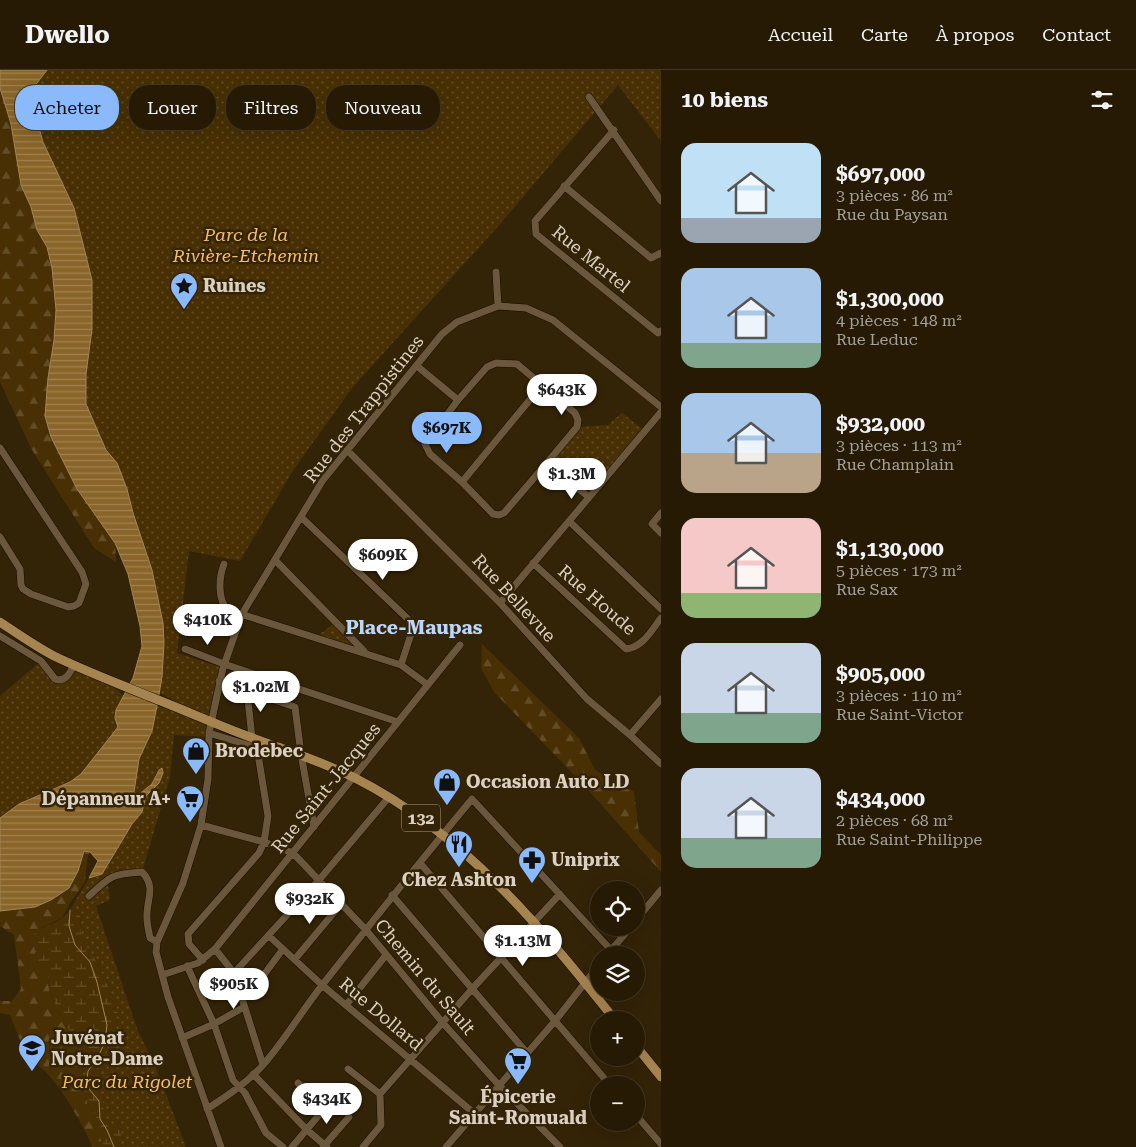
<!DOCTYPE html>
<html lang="fr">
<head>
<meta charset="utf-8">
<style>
  body { margin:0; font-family:"Roboto Serif",serif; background:#322713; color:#f1f3f6; height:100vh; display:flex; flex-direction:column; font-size:19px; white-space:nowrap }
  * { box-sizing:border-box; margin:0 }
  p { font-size:16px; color:#a4a19a }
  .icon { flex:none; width:28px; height:28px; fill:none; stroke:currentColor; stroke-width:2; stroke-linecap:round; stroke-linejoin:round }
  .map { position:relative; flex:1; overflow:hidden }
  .details { display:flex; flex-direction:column; background:#261a05; width:475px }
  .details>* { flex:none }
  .hud { position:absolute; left:15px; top:15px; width:475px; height:45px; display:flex; gap:10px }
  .fabs { position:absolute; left:590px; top:811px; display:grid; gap:10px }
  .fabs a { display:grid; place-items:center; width:55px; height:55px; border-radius:50%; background:#261a05; box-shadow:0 5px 20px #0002,0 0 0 1px #423827; font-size:25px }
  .price { position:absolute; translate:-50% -42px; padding:0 11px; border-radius:18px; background:#fff; color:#222; font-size:16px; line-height:32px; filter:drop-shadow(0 1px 2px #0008) }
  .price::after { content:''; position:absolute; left:50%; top:30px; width:15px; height:11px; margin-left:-8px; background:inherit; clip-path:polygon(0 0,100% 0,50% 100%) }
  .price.on { background:#8abafc; color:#111 }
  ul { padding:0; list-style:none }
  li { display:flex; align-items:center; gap:15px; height:125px; padding:0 20px }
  li span { display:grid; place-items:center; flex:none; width:140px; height:100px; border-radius:15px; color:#555 }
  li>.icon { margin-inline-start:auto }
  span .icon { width:60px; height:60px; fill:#fffc; stroke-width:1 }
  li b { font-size:21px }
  h2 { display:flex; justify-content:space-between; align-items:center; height:60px; padding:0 20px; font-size:21px }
  .tag { padding:0 18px; border-radius:20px; background:#261a05; box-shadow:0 5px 20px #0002,0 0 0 1px #423827; font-size:18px; line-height:45px }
  .tag.on { background:#8abafc; color:#111 }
  header { display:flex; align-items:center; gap:30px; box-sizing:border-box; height:70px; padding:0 25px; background:#261a05; border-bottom:1px solid #423827 }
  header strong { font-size:24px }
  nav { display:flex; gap:28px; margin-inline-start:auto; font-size:18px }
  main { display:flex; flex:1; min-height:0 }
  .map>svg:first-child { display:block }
  .forest { fill:url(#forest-firs) }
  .wetland { fill:url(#wetland-marsh) }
  .park { fill:url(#park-dots) }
  .water { fill:url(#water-rules); stroke:#a28557 }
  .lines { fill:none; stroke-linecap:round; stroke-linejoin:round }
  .stream { stroke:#a28557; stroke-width:1 }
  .minor-casing { stroke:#180c00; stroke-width:8 }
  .major-casing { stroke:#180c00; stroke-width:10 }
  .minor { stroke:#6b583c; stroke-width:7 }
  .major { stroke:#a68450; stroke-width:9 }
  .labels { text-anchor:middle; stroke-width:5; stroke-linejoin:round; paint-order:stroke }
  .shield { fill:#332307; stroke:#a99c89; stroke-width:1 }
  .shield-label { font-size:16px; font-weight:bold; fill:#dbd0c1 }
  .park-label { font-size:18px; font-style:italic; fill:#f5be6a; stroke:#332307 }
  .street-label { font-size:18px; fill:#dbd0c1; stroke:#332307 }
  .poi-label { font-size:18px; font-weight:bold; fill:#dbd0c1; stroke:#332307; text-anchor:start }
  .neighbourhood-label { font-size:19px; font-weight:bold; fill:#bcd7fd; stroke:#332307 }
</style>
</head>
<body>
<header>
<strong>Dwello</strong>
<nav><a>Accueil</a><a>Carte</a><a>À propos</a><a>Contact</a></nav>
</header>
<main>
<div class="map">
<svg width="661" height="1077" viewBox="0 0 661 1077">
  <defs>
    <pattern id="forest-firs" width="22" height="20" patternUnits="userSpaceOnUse" patternTransform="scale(1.25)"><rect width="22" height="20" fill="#483004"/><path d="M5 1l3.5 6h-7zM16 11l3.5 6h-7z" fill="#624d27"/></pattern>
    <pattern id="wetland-marsh" width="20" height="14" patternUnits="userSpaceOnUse" patternTransform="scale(1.25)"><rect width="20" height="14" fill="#483004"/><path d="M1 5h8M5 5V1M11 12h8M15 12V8" fill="none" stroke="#624d27"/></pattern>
    <pattern id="park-dots" width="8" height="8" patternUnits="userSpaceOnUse" patternTransform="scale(1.25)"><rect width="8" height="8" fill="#483004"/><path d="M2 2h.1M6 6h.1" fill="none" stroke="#624d27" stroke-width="1.8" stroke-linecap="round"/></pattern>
    <pattern id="water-rules" width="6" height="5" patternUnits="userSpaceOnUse" patternTransform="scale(1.25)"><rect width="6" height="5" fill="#8a6529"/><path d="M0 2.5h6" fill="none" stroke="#9f8150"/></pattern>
  </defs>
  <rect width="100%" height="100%" fill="#332307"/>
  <path class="forest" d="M 0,18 L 11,54 L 21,115 L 31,137 L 37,160 L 47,177 L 52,198 L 56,240 L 54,270 L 48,308 L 45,346 L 51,367 L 77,419 L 115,473 L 116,492 L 94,478 L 32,380 L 0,312 Z
    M 482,574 L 579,668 L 595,700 L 634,722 L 639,762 L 661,785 L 661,802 L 582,713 L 494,622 L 481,598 Z
    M 84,781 L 90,781 L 87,790 L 85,812 L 70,833 L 62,848 L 41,858 L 36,891 L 48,906 L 49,920 L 59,943 L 84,985 L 82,1009 L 88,1035 L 96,1046 L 97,1059 L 104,1077 L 92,1077 C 86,1058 54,1004 37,995 C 36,994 31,993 29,993 L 10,945 L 0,943 L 0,931 L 12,931 L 21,919 L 14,865 L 0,856 L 0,841 L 35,837 L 51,830 L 69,818 Z"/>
  <path class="wetland" d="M 73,839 L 80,843 L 81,862 L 86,876 L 97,892 L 116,934 L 118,943 L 114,958 L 117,1053 L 122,1064 L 120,1077 L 104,1077 L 97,1059 L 96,1046 L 88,1035 L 82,1009 L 84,985 L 59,943 L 49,920 L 48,906 L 36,891 L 33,866 C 44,854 50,856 61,849 C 66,845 67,842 73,839 Z"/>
  <path class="park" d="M 22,0 L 661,0 L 661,71 L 618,15 L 501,153 L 352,318 L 292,402 L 240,491 L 189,481 L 177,583 L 223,598 L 209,667 L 174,665 L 170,707 L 142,802 L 107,809 L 110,830 L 96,836 L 138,961 L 154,993 L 186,1077 L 120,1077 L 122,1064 L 117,1053 L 114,1057 L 109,1057 L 104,1053 L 103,1032 L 91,1014 L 93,1005 L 107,982 L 118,943 L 116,934 L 97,892 L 86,876 L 81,862 L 80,843 L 73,839 L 70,840 L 89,808 L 102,804 L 132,754 L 142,742 L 146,726 L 159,713 L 159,700 L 153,714 L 138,725 L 134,722 L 139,689 L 152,661 L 157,636 L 209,651 L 159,622 L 164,579 L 144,521 L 78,370 L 74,205 Z
    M 622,343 L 645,361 L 589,427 L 546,394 L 577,357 L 608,355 Z
    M 336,552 L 366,583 L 316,567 Z
    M 41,591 L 51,606 L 65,608 L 71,594 L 106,608 L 123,626 C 117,640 113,643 119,657 L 81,705 L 70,712 L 19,734 L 0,748 L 0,626 Z"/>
  <path class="water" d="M 0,0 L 47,0 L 31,21 L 32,33 L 43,72 L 74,138 L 92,210 L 92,259 L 86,304 L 86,334 L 106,380 L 117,393 L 127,419 L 133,443 L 152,500 L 163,553 L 164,573 L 162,607 L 157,636 L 152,661 L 139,689 L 134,722 L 138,725 L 152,714 L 159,700 L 162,698 L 163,703 L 159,713 L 146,726 L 142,742 L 132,754 L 102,804 L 89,808 L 98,791 L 90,782 L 84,781 L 78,801 L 69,818 L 51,830 L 35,837 L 0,841 L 0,748 L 19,734 L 70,712 L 81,704 L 118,657 L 115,648 L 116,640 L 133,608 L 142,576 L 140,556 L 128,504 L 115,473 L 77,419 L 51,367 L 45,346 L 48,308 L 54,270 L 56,240 L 52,198 L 47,177 L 37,160 L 31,137 L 21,115 L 11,54 L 0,18 Z"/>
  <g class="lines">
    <path class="stream" d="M 70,840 L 69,856 L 75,875 L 90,892 L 97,912 L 107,955 L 105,972 L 97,989 L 88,1001 L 87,1009 L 89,1019 L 99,1031 L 100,1049 L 107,1060 L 114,1077"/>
    <g class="minor-casing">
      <path id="minor" d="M 589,27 L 661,131
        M 614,60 L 535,151 L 536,164 L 658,263 L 661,261
        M 564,116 L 651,188 L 661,183
        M 496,202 L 498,236
        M 417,296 L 458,330 L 425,374 L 430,384 L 462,412 L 493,444 L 499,445 L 504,443 L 546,394
        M 458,330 L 487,297 L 496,293 L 517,294 L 575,343 L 578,350 L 577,357 L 546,394 L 589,427
        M 0,378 L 82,502 L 86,514 L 79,533 L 74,536 L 68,537 L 31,524 L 23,519 L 21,515 L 20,499 L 0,467
        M 347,380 L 500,533 L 587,629 L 630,665 L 661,694
        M 462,412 L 542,315
        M 661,443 L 652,454 L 661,463
        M 301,447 L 408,549 L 412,561 L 401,595
        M 570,452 L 661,539
        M 276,491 L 364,581
        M 533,493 L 626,579 C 643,577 651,561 661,548
        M 224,494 C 219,507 217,530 228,540 L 401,595 L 428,615
        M 500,533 L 661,342
        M 0,566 L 41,591 L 55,609 C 65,613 70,603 74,595
        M 185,579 L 224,594 L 398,652
        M 219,611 L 295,637 L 301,684 L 314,757
        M 247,621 L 252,668
        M 630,665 L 661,629
        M 201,755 L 264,772 L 293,783 L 366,860 L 443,953 L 496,1012 L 560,1077
        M 420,793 L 610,1015
        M 392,825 L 527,983
        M 89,826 C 111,805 113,804 142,802 C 157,818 146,829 147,848 C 147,855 149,862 150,868 L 157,872
        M 636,850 L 661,820
        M 269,866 L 322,915 L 475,1044
        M 215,879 L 234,903 L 263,995
        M 607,885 L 630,858
        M 295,889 L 341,834
        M 203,890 L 189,874 L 188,864 L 259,783 L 264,772 L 268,746 L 257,678 L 209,663
        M 187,896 L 214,954 L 233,1010 L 245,1023 L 266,1063 L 283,1077
        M 234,903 L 319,810 L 389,727
        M 162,905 L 198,893 L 215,879 L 460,575
        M 260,910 L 283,879
        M 347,934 L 386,885
        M 182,968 L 214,954 L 244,937
        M 348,999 L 380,1024
        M 253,1004 L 307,1060 L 327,1077
        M 298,1013 L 324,1039
        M 207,1039 C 227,1026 248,1012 264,994 C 287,967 305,936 327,909 C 375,848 423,788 472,729 L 611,880
        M 636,1045 L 661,1074
        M 221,1077 L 168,927 L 156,882 L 157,872 L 183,813 L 201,755 L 208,709 L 209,663 L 223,598 L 242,544 L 323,410 L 442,264 L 457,252 L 498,236 L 526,238 L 553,250 L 661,337
        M 292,1077 L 330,1032
        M 323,1077 L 349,1047
        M 363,1077 L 381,1055 L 380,1024 L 472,919 L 560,824
        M 446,1077 L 555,951 L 599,895"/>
    </g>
    <g class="major-casing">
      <path id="major" d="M 0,552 C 18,564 35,576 54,586 C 85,601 117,613 148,626 C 182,639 215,654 250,667 C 285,680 321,691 355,708 C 465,764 540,856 615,950
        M 636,976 L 661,1007"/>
    </g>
    <use href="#minor" class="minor"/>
    <use href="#major" class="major"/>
  </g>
  <defs>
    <g id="sight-pin" transform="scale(1.4375)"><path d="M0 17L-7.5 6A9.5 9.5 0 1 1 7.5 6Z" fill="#8abafc" stroke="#332307"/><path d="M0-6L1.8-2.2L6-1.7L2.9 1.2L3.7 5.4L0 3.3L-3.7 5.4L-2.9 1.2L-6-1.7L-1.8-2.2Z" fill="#111"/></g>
    <g id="shop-pin" transform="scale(1.4375)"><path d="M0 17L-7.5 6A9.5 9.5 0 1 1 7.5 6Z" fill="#8abafc" stroke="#332307"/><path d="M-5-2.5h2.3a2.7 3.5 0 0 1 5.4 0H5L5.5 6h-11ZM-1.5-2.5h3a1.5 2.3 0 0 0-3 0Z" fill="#111"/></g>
    <g id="supermarket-pin" transform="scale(1.4375)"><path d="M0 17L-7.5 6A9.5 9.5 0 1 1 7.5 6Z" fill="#8abafc" stroke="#332307"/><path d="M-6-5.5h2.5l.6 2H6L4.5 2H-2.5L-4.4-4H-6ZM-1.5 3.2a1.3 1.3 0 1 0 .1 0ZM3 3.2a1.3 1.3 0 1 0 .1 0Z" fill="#111"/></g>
    <g id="restaurant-pin" transform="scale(1.4375)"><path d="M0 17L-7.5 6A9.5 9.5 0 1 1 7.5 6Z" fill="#8abafc" stroke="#332307"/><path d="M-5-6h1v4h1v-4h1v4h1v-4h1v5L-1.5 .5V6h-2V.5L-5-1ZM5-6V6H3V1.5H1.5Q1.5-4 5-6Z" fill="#111"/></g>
    <g id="pharmacy-pin" transform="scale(1.4375)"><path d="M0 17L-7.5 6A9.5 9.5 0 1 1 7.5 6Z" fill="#8abafc" stroke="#332307"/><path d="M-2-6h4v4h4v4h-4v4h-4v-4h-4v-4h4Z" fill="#111"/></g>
    <g id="school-pin" transform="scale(1.4375)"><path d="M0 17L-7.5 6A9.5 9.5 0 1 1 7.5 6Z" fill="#8abafc" stroke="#332307"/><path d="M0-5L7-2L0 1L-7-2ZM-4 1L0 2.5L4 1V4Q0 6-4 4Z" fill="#111"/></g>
  </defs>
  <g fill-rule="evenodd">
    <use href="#sight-pin" x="184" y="216"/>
    <use href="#shop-pin" x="196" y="681"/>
    <use href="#shop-pin" x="447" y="712"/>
    <use href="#supermarket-pin" x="190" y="729"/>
    <use href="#restaurant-pin" x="459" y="774"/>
    <use href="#pharmacy-pin" x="532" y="790"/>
    <use href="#school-pin" x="32" y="978"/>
    <use href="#supermarket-pin" x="518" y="991"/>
  </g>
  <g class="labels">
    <rect class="shield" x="402" y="734.5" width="38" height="27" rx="4"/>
    <g class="shield-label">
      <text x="421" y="754">132</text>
    </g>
    <g class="park-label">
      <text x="246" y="171">Parc de la<tspan x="246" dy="21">Rivière-Etchemin</tspan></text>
      <text x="127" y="1018">Parc du Rigolet</text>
    </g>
    <g class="street-label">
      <text transform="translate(591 189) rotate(39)" y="6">Rue Martel</text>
      <text transform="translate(364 339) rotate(-52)" y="6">Rue des Trappistines</text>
      <text transform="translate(514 528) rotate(47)" y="6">Rue Bellevue</text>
      <text transform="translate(597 530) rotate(41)" y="6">Rue Houde</text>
      <text transform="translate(326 718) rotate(-51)" y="6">Rue Saint-Jacques</text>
      <text transform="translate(425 907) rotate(50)" y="6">Chemin du Sault</text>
      <text transform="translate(381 944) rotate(40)" y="6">Rue Dollard</text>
    </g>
    <g class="poi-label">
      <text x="203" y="222">Ruines</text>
      <text x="215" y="687">Brodebec</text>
      <text x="466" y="718">Occasion Auto LD</text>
      <text x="171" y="735" text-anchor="end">Dépanneur A+</text>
      <text x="551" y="796">Uniprix</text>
      <text x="459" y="816" text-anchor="middle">Chez Ashton</text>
      <text x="51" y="974">Juvénat<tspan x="51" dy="21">Notre-Dame</tspan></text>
      <text x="518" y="1033" text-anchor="middle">Épicerie<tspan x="518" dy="21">Saint-Romuald</tspan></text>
    </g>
    <g class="neighbourhood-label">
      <text x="414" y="564">Place-Maupas</text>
    </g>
  </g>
</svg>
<div class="fabs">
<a><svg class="icon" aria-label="locate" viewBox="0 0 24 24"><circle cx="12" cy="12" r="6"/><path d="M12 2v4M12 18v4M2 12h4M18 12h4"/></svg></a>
<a><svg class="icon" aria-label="layers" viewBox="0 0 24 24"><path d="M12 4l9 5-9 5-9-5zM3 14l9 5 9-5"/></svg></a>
<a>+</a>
<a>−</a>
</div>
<b class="price" style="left:562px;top:346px">$643K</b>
<b class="price on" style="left:447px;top:384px">$697K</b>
<b class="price" style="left:572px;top:430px">$1.3M</b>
<b class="price" style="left:383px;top:511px">$609K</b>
<b class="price" style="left:208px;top:576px">$410K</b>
<b class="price" style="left:261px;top:643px">$1.02M</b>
<b class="price" style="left:310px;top:855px">$932K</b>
<b class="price" style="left:523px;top:897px">$1.13M</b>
<b class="price" style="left:234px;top:940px">$905K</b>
<b class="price" style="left:327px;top:1055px">$434K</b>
<div class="hud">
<a class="tag on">Acheter</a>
<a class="tag">Louer</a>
<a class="tag">Filtres</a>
<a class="tag">Nouveau</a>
</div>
</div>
<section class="details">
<h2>10 biens<svg class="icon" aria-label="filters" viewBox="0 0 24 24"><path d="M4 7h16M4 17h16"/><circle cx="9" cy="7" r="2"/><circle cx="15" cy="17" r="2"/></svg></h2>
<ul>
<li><span style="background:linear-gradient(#bfe0f5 75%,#9aa5b1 0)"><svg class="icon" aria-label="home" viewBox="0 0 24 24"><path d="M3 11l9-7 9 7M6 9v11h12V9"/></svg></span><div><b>$697,000</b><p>3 pièces · 86 m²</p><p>Rue du Paysan</p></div></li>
<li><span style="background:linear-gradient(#a9c7e8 75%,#7fa58c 0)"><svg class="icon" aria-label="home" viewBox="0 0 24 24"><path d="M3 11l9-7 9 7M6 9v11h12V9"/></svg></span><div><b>$1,300,000</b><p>4 pièces · 148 m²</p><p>Rue Leduc</p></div></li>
<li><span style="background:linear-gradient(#a9c7e8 60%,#b9a48a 0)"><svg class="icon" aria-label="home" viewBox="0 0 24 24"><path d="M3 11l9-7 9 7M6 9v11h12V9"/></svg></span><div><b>$932,000</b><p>3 pièces · 113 m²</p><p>Rue Champlain</p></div></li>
<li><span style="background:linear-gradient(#f6c9c9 75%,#8fb573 0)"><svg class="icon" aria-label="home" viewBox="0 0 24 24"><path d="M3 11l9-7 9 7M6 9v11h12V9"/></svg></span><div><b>$1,130,000</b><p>5 pièces · 173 m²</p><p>Rue Sax</p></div></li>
<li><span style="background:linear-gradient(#c9d6e8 70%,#7fa58c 0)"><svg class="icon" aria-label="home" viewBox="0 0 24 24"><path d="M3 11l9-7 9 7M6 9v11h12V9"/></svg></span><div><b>$905,000</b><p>3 pièces · 110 m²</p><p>Rue Saint-Victor</p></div></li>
<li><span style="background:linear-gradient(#c9d6e8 70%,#7fa58c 0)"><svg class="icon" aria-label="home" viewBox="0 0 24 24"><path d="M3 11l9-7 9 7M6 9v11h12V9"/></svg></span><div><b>$434,000</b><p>2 pièces · 68 m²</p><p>Rue Saint-Philippe</p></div></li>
</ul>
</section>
</main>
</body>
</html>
